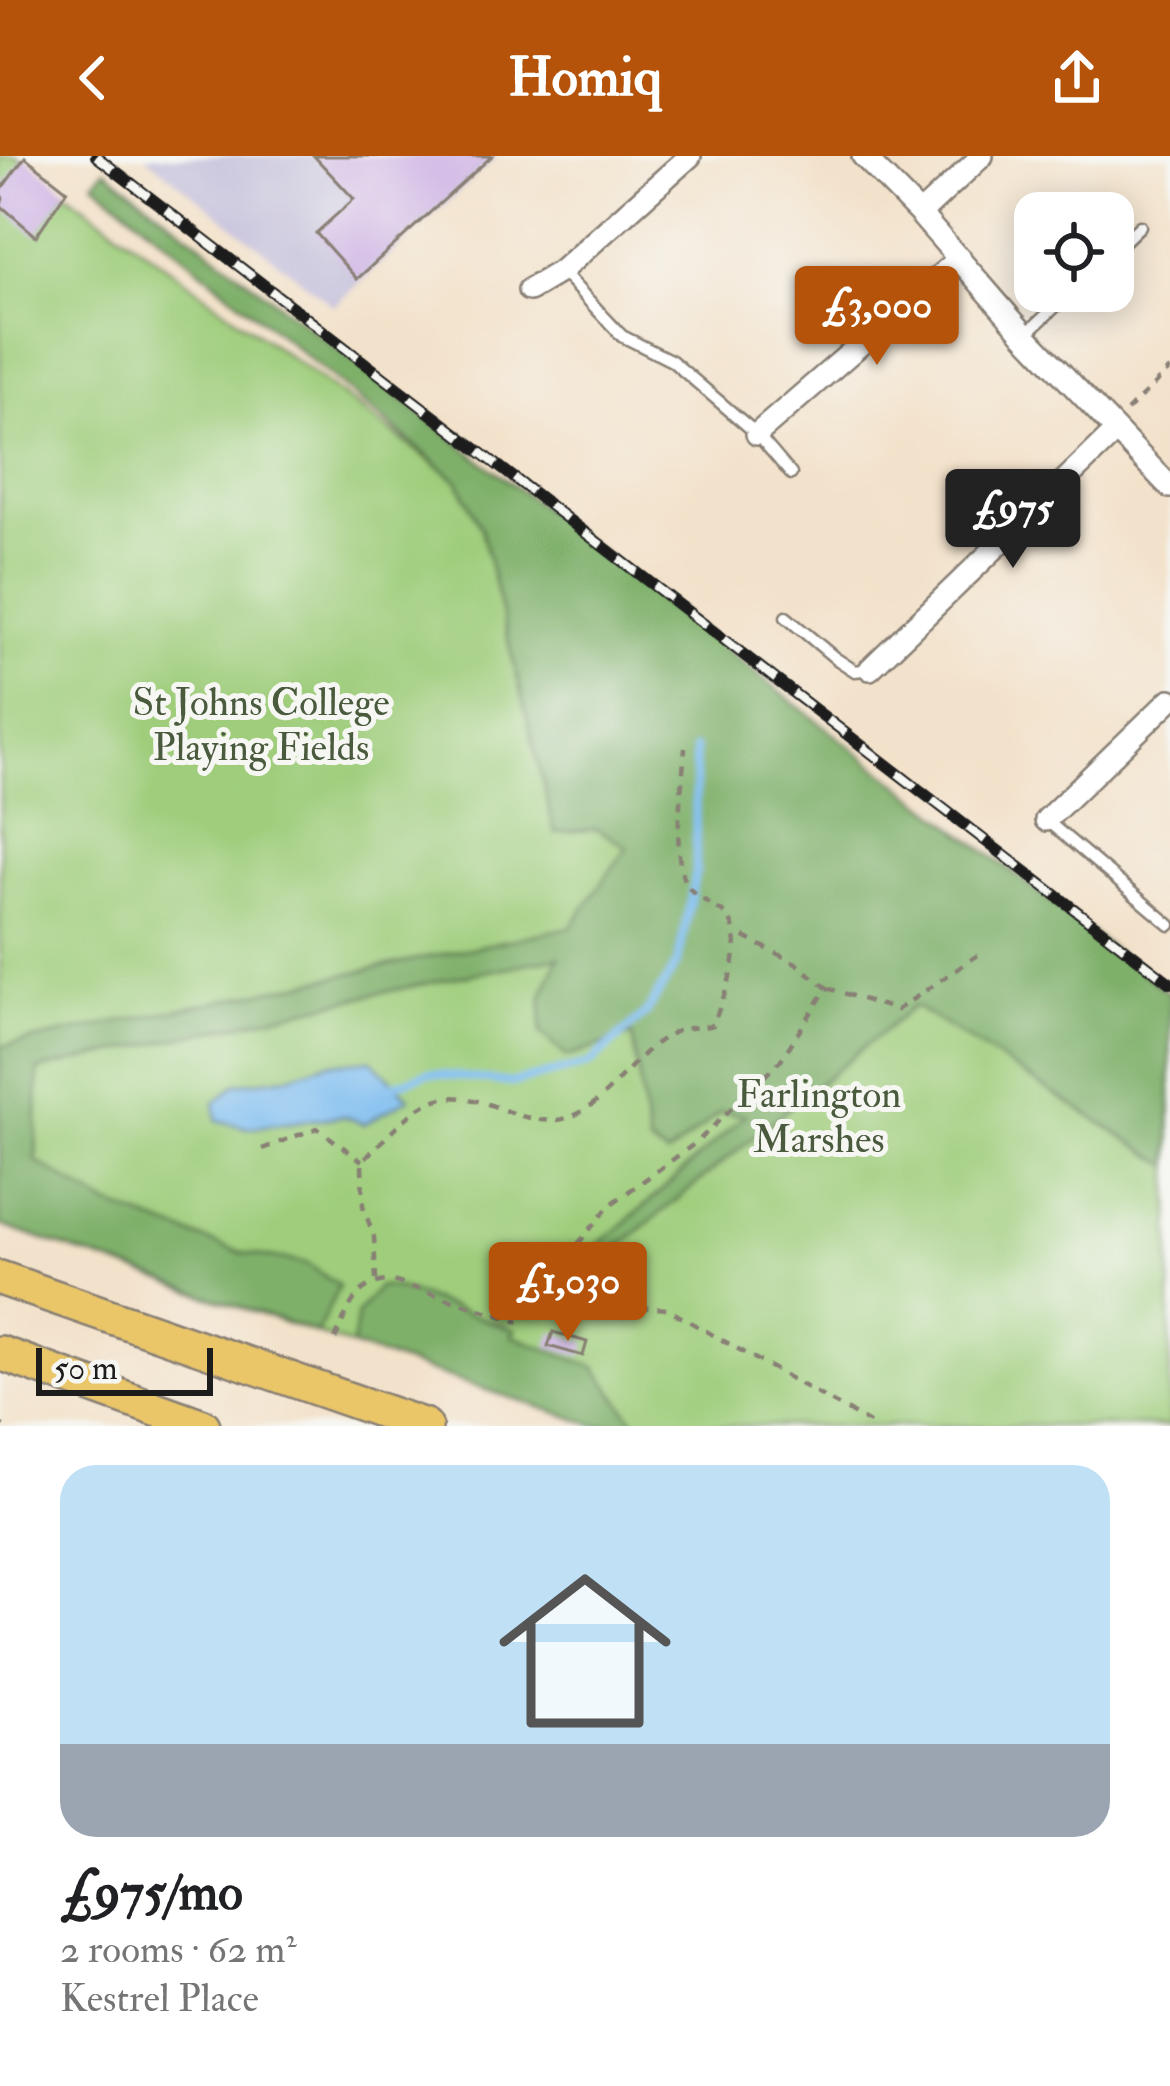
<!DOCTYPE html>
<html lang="en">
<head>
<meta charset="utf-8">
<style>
  body { margin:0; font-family:"IM FELL Double Pica",serif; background:#f6f6f6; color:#202124; height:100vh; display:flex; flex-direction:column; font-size:45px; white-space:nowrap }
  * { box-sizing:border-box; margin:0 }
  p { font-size:39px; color:#757577 }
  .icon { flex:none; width:66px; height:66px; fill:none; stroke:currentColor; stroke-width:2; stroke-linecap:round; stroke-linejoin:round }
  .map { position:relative; height:1270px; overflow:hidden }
  .drawer { display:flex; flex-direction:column; background:#fff; flex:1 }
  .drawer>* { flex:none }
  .tools { position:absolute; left:1014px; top:36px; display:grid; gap:24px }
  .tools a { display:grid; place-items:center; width:120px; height:120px; border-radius:24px; background:#fff; box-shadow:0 6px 30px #0003; font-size:60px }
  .scale { position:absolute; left:36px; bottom:30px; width:177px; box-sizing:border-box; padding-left:12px; border:6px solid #1c1c1c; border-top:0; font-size:33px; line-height:42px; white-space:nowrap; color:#1c1c1c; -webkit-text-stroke:9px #f6f6f2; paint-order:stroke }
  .price { position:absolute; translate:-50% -102px; padding:0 27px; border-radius:12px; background:#b45309; color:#fff; font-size:39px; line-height:78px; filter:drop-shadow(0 3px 6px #0008) }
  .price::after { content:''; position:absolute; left:50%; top:72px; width:36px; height:27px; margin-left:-18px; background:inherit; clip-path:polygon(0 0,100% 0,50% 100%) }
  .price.current { background:#222; color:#fff }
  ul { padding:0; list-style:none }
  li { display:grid; align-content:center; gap:24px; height:636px; padding:0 60px }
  li span { display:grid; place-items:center; height:372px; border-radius:36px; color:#555 }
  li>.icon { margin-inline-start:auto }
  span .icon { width:216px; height:216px; fill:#fffc; stroke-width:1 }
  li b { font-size:51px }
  header { display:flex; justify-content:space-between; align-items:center; height:156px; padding:0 60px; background:#b45309; color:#fff; font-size:54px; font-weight:700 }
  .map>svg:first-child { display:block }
  .industrial { fill:#c5c0db }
  .green { fill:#9fcd7b; stroke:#5e744c; stroke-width:3 }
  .forest { fill:#7fb06b; stroke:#4e6644; stroke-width:3 }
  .water { fill:#7bbcf0; stroke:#4c6c86; stroke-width:3 }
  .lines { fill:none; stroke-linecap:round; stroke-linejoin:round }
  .stream { stroke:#7bbcf0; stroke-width:8 }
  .building { fill:#cfb4e5 }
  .service-casing { stroke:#887f74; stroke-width:15 }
  .minor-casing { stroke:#887f74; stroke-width:26 }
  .trunk-casing { stroke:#887f74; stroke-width:38 }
  .path { stroke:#887f74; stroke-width:4.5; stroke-dasharray:9 9; stroke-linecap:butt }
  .service { stroke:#fff; stroke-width:10 }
  .minor { stroke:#fff; stroke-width:21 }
  .trunk { stroke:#eac669; stroke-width:33 }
  .rail-casing { stroke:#1c1c1c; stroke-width:12 }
  .rail { stroke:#f6f6f2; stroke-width:8; stroke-dasharray:22; stroke-linecap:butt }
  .labels { text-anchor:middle; stroke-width:10; stroke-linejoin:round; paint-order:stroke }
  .park-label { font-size:39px; fill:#4a5a3d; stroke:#f6f6f2 }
</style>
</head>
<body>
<header><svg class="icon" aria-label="back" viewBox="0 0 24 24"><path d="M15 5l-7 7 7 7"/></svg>Homiq<svg class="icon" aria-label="share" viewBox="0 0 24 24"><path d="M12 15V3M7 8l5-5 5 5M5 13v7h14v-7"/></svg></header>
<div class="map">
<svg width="1170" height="1270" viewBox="0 0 1170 1270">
  <rect width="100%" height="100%" fill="#f6f6f2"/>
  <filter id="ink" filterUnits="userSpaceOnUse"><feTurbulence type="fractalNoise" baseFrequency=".00833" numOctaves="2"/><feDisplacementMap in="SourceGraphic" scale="24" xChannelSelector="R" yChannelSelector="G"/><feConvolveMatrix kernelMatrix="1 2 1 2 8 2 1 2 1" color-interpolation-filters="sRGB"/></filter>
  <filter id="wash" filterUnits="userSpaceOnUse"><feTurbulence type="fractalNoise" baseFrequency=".004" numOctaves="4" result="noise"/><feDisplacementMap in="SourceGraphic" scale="48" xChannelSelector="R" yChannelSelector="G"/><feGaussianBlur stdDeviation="2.7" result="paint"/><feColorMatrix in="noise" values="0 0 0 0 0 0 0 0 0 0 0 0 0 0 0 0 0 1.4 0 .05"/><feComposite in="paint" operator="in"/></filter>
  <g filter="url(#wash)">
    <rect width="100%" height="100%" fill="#f3e2cb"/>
    <path class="industrial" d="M 145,0 L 498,0 L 334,150 Z"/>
    <path class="green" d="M 0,0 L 17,0 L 458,325 L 481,370 L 497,318 L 1170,838 L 1170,1270 L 598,1270 L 352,1190 L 0,1069 Z"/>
    <path class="forest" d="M 105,13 L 1170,838 L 1170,1010 L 914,850 L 582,1121 L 554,1137 L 539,1139 L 648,1047 L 745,959 L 720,956 L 667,1000 L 649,988 L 632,879 L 567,901 L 541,877 L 542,840 L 559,801 L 378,837 L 38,914 L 36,1005 L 106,1048 L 242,1097 L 306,1107 L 339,1130 L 317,1177 L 0,1069 L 0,891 L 571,771 L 627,691 L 597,673 L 555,677 L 481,372 L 458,325 L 94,26 Z
      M 379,1130 L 401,1133 L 515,1174 L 512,1180 L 595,1211 L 638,1270 L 598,1270 L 352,1190 L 357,1158 Z"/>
    <path class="water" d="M 372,904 L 409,942 L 364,968 L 344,960 L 247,972 L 217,964 L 215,947 L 236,928 L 286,921 L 328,907 Z"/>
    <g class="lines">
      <path class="stream" d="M 396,928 L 428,917 L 512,927 L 590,908 L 647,856 L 678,806 L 696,714 L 695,593"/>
    </g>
    <g id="blocks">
      <path class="building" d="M 314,0 L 492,0 L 357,123 L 316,77 L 354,43 Z
        M 25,1 L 67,34 L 36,80 L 0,49 L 3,43 L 0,35 Z
        M 553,1176 L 587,1186 L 583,1200 L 548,1190 Z"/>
    </g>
  </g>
  <g filter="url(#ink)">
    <use href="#blocks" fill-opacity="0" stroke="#887f74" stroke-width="3"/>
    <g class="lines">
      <g class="service-casing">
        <path id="service" d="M 1113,96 L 1140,70
          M 561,115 L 622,180 L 672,205 L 757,278 L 791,318
          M 1026,178 L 1072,135
          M 786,461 L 835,502 L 855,515 L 870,513
          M 1046,664 L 1170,769"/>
      </g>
      <g class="minor-casing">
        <path id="minor" d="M 863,0 L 920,58 L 1025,179 L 1170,331
          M 920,58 L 982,0
          M 529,134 L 561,115 L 690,0
          M 757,278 L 960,102
          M 870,513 L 1116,275
          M 1046,664 L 1170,544"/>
      </g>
      <g class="trunk-casing">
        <path id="trunk" d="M 0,1122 L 425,1270
          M 0,1197 L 203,1270"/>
      </g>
      <path class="path" d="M 1127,255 L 1170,213
        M 827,832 L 897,854 L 978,799
        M 262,993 L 317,972 L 362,1005
        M 376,1124 L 374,1081 L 363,1050 L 362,1005 C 379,989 406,959 424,949 C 473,922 516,976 567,962 C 610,949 635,892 677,875 C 687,871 702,872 713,869 C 723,841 749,786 727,760 C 714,747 692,742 684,724 C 672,694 683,626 685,592
        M 522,1151 L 542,1143 L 574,1151
        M 516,1153 L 550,1122 L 610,1049 L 697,986 L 780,905 L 827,832 L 796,807 L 736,777
        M 496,1159 C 533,1148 554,1155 591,1154 C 617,1154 641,1150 667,1153 L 875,1270
        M 335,1183 C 349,1153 355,1124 393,1125 L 519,1166
        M 0,1269 L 4,1270"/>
      <use href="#service" class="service"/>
      <use href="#minor" class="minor"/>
      <use href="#trunk" class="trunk"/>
      <g class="rail-casing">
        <path id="rail" d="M 96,0 L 1170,827"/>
      </g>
      <use href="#rail" class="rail"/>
    </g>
  </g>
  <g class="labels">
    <g class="park-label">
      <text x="261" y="559">St Johns College<tspan x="261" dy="45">Playing Fields</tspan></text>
      <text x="819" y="951">Farlington<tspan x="819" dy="45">Marshes</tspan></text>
    </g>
  </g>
</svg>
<div class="tools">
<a><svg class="icon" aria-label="locate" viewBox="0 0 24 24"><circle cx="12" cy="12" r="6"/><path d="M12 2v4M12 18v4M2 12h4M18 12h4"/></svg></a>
</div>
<div class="scale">50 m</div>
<b class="price" style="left:877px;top:212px">£3,000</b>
<b class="price current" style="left:1013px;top:415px">£975</b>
<b class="price" style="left:568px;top:1188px">£1,030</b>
</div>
<section class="drawer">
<ul>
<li><span style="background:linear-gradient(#bfe0f5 75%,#9aa5b1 0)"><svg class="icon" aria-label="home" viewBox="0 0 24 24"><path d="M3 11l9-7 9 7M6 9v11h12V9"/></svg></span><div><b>£975/mo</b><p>2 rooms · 62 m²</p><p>Kestrel Place</p></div></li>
</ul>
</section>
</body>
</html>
